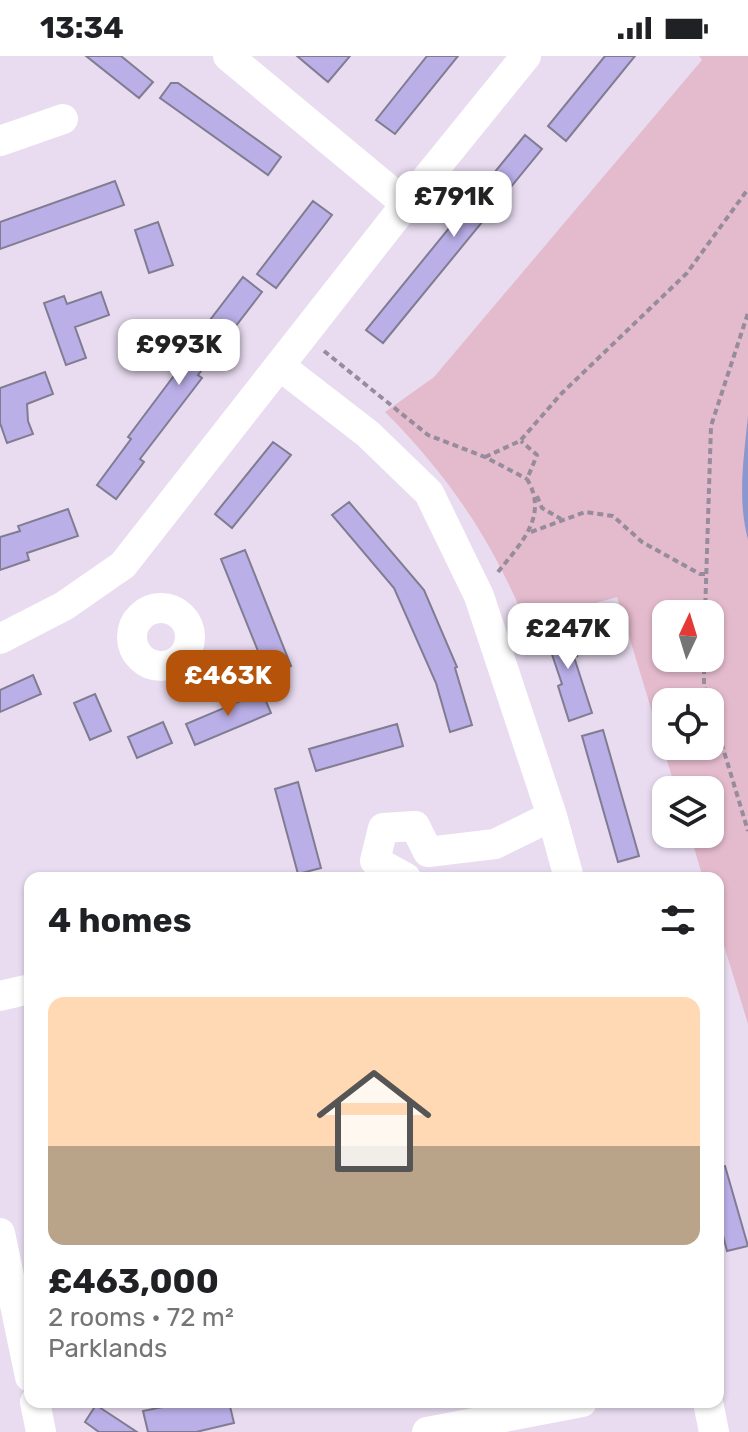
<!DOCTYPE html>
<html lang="en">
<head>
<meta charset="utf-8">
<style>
  body { margin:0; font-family:Rubik,sans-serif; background:#f6f6f6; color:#202124; height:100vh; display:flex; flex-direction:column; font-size:30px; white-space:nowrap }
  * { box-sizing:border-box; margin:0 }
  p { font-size:26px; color:#757577 }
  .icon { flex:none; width:44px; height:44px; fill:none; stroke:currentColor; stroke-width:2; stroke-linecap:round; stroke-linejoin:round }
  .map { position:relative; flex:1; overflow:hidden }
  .details { position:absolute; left:24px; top:816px; width:700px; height:536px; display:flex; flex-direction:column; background:#fff; border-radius:16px; box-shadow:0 2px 6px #0004 }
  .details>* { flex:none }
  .needle { width:52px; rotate:4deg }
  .controls { position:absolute; left:652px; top:544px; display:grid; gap:16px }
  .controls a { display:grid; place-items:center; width:72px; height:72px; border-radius:16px; background:#fff; box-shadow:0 2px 6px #0004; font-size:40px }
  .price { position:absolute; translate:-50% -68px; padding:0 18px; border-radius:16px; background:#fff; color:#222; font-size:26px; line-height:52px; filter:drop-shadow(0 2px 4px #0008) }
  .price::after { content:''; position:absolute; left:50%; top:48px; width:24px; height:18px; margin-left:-12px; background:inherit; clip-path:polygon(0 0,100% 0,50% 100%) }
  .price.selected { background:#b45309; color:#fff }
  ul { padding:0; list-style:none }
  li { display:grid; align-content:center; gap:16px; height:424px; padding:0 24px }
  li span { display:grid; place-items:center; height:248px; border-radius:16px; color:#555 }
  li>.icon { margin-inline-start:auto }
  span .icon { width:144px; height:144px; fill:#fffc; stroke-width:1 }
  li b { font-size:34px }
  h2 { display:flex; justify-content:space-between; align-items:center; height:96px; padding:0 24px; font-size:34px }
  .status { display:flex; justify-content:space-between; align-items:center; height:56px; padding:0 40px; background:#fff; direction:ltr }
  .status svg { height:22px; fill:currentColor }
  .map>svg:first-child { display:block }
  .green { fill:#e4bbcd; fill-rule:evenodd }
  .water { fill:#8c97cd }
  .building { fill:#baafe7; stroke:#807c91; stroke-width:2 }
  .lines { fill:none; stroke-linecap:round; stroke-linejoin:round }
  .path { stroke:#968c9c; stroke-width:4; stroke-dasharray:6 4; stroke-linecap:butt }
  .minor { stroke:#fff; stroke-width:30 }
</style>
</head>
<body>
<div class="status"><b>13:34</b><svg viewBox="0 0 49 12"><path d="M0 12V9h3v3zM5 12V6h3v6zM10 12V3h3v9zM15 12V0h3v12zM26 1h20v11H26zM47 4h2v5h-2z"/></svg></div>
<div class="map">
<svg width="748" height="1376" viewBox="0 0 748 1376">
  <rect width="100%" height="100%" fill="#e9dcf1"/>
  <path class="green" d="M 699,0 L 748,0 C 748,119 748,237 748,356 C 747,399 737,441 748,484 L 748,968 L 718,870 L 718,822 L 703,822 L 690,778 L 710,778 L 710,734 L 676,734 L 617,541 L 526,567 C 492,484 448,419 385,356 L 434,321 L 702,4 ZM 666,558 L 710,558 L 710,602 L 666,602 ZM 666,646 L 710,646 L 710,690 L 666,690 Z"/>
  <path class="water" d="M 748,359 L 748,484 C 737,443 744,401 748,359 Z"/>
  <path class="building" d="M 86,0 L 121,0 L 153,26 L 139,42 Z
    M 297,0 L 350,0 L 328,26 Z
    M 427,0 L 458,0 L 395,78 L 376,64 Z
    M 605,0 L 635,0 L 566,85 L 548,70 Z
    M 171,27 L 178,27 L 281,101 L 268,119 L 160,42 Z
    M 525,79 L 542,93 L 383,287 L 366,274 Z
    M 115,125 L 124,149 L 0,193 L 0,166 Z
    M 313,145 L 332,159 L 276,232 L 257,218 Z
    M 158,166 L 173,209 L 149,217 L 135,174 Z
    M 243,221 L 262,236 L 198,319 L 202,322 L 140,403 L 144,406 L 116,443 L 97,429 L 131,383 L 128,381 L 191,297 L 187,294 Z
    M 101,236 L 109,259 L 75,271 L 86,302 L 66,309 L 44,247 L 64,240 L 67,248 Z
    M 45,316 L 53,338 L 27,348 L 28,365 L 33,378 L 7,387 L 0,367 L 0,332 Z
    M 273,386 L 291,399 L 232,472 L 215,458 Z
    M 349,446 L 424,534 L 457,611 L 455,612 L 472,669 L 450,676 L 436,627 L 394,532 L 332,459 Z
    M 68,453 L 78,480 L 27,497 L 29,504 L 0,514 L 0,481 L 20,475 L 18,470 Z
    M 245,494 L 291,610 L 268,620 L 221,503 Z
    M 566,565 L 577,600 L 574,601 L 592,657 L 569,665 L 558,630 L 562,628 L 543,572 Z
    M 33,619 L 41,638 L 0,656 L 0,634 Z
    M 262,636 L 271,657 L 195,689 L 186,668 Z
    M 95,638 L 111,675 L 90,684 L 74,647 Z
    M 163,666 L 172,687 L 137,702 L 128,681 Z
    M 397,668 L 403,690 L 316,715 L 309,693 Z
    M 603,674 L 639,800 L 618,806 L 582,680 Z
    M 298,726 L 321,812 L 298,818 L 275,733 Z
    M 725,1110 L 748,1190 L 727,1195 L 718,1160 L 718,1111 Z
    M 187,1346 L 229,1346 L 234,1367 L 196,1376 L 148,1376 L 143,1355 Z
    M 96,1349 L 137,1376 L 99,1376 L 85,1366 Z"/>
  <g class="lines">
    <path class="path" d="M 324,295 L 428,379 L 485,401 L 527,423
      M 485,401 L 520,385 L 561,338 L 687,217 L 748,133
      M 537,440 L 542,452 L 561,463
      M 531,476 L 585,456 L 613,460 L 642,486 L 700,518 L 705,518
      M 498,516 C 521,487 549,460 527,423 L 537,399 L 521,385
      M 705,558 L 711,370 L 748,257
      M 704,602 L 704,630 L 709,646
      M 710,649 L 748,775"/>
    <path class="minor" d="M 228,0 L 406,148
      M 0,85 L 63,63
      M 280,310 L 368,378 L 429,437 L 479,540 L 552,760 L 569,822
      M132 581a29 29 0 1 1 58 0a29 29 0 1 1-58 0Z
      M 0,583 L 64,550 L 123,509 L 406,148 L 526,0
      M 428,796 L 495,788 L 552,760
      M 406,822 L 375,805 L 383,772 L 415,770 L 428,796
      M 0,940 L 30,933
      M 0,1177 L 30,1321
      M 35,1346 L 41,1376
      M 708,1346 L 714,1376
      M 427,1376 L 582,1346"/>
  </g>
</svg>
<div class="controls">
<a><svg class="needle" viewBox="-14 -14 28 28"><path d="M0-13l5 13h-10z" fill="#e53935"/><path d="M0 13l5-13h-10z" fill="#757577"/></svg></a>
<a><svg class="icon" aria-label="locate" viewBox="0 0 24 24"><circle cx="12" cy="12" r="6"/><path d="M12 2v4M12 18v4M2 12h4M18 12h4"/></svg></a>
<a><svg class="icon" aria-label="layers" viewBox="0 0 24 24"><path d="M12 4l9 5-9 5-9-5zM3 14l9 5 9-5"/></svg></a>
</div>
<b class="price" style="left:454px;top:183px">£791K</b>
<b class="price" style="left:179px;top:331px">£993K</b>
<b class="price" style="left:568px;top:615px">£247K</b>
<b class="price selected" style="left:228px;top:662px">£463K</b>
<section class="details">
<h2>4 homes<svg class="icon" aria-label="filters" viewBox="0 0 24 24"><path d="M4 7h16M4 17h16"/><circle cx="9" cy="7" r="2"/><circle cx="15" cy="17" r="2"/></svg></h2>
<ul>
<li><span style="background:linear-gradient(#ffd9b3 60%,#b9a48a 0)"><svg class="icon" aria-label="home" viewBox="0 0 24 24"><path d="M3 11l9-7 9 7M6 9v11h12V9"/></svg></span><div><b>£463,000</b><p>2 rooms · 72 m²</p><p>Parklands</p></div></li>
</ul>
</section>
</div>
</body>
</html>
